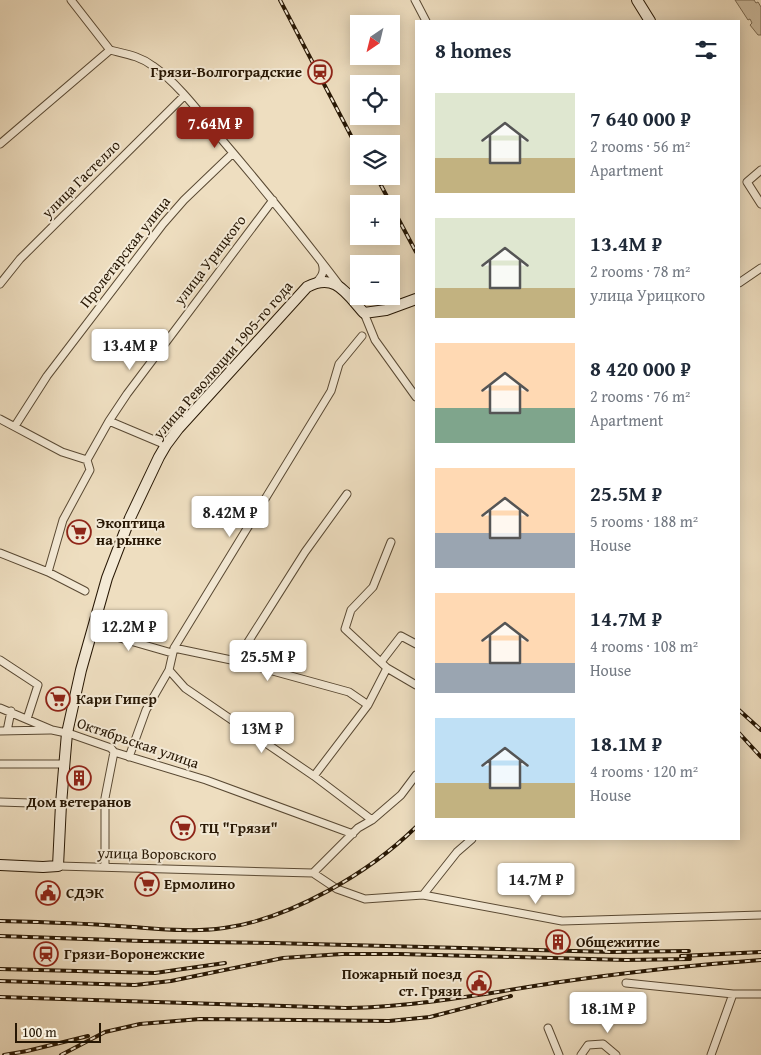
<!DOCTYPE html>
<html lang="en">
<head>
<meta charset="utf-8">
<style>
  body { margin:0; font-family:"Gentium Book Plus",serif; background:#f6f6f7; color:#1f2937; height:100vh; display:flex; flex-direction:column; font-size:19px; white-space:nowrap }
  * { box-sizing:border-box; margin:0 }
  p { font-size:16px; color:#747a83 }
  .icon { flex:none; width:28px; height:28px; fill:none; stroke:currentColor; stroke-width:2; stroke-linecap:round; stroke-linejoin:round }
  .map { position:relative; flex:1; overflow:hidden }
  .sheet { position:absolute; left:415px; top:20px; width:325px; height:820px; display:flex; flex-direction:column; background:#fff; border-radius:0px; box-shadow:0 2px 12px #0003 }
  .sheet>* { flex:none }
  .needle { width:32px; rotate:215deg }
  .controls { position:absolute; left:350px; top:15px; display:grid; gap:10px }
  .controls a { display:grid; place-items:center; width:50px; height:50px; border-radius:0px; background:#fff; box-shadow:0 2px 12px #0003; font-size:25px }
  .scale { position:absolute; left:15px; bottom:12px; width:86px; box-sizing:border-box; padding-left:5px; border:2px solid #271704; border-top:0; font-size:14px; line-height:18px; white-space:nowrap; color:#271704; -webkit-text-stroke:4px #f4ead6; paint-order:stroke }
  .price { position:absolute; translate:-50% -42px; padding:0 11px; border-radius:5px; background:#fff; color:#222; font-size:16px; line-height:32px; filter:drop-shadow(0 1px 2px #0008) }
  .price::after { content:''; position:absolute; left:50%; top:30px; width:15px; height:11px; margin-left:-8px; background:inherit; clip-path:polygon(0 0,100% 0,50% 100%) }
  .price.on { background:#8f2418; color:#fff }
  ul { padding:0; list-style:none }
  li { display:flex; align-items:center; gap:15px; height:125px; padding:0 20px }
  li span { display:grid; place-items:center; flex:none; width:140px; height:100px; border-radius:0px; color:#555 }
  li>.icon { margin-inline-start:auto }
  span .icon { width:60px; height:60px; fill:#fffc; stroke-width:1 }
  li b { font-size:21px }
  h2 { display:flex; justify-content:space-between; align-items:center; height:60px; padding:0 20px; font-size:21px }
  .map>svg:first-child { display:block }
  .green { fill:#ccbca0; stroke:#7a6a52 }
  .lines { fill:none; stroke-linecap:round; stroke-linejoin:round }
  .street-casing { stroke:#594933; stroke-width:9 }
  .secondary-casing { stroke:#271704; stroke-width:12 }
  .street { stroke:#f4ead6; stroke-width:7 }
  .secondary { stroke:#f4ead6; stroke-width:10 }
  .rail-casing { stroke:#271704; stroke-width:4 }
  .rail { stroke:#f4ead6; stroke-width:2; stroke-dasharray:5.5; stroke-linecap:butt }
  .labels { text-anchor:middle; stroke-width:4; stroke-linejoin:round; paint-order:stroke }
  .poi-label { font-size:15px; font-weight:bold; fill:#271704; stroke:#f4ead6; text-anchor:start }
  .street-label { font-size:15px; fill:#271704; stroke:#f4ead6 }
</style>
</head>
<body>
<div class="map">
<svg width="761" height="1055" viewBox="0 0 761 1055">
  <rect width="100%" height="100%" fill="#eedec0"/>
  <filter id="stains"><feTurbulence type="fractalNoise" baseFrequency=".004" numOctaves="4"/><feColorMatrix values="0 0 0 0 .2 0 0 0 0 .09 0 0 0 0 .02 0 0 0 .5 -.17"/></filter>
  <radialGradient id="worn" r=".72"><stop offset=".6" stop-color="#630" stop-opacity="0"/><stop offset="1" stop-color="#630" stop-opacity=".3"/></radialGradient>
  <path class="green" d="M 735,0 L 754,0 L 756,3 L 758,2 L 761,7 L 761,35 L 758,35 L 750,25 L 752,23 L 750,19 L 748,20 Z"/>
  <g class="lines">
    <g class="street-casing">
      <path id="street" d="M 71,0 L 110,50
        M 415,0 L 426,21
        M 110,50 C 126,54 140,56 153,66 C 179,84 202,116 223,141 C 263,188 302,236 340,286
        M 0,144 L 110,50
        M 747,182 L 761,204
        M 747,182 L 761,170
        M 316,283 C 322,276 325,272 322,263
        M 739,283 L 761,268
        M 0,284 L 20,259 L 184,96
        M 364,313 L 375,340 L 416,397
        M 0,419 L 62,452 L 87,460
        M 109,421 L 166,445
        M 15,426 L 47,376 L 163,224 L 184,200 L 233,153
        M 391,542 L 373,587 L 351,610 L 345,629 L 387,668 L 416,685
        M 0,553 L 48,572 L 85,591
        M 48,572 L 63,520 L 90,470 L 87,460 L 109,421 L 127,394 L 273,200
        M 92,630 L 172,653
        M 174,648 L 236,661 L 349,692 L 368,705
        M 0,660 L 38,685 L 27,719
        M 236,661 L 305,552 L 347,494
        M 381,662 L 401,636 L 416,644
        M 169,670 L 185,688 L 314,776 L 372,820
        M 0,708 L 52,730 L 71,734 L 111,748 L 114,752 L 206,780 L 353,834
        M 0,731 L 50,730
        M 7,731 L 11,711
        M 129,757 L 146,710 L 169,670 L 174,648 L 331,391 L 339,364 L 362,336
        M 0,764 L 64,764
        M 314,776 L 368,705 L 387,668
        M 0,802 L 61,804
        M 58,866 L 313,873
        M 105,867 L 105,798 L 114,752
        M 313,873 L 337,889 L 365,899 L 423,895 L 562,921 L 761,915
        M 313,873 L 358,828 L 372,820 L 401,795 L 416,775
        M 423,895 L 457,852 L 472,839
        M 626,983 L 733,994 L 761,994
        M 548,1028 L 559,1055
        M 581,1055 L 588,1045 L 603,1044 L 616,1055
        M 711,1055 L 733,994"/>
    </g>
    <g class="secondary-casing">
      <path id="secondary" d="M 637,0 L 650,21
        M 0,865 L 43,867 L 58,866 L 61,804 L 67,733 L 81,670 L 107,578 L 130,518 L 159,457 L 166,445 L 178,429 L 307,287 C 335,272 346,293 364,313 L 386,310 L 416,299"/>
    </g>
    <use href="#street" class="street"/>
    <use href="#secondary" class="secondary"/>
    <g class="rail-casing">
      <path id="rail" d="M 280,0 L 359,151
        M 376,176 L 391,204
        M 391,205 L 416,252
        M 739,710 L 761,730
        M 739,733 L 761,757
        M 0,921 C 39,922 79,923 118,926 C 153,928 189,933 224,928 C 290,919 369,873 416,827
        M 0,936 L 142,941 L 272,943 L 611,952 L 689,951
        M 681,956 L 761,952
        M 0,969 L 155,973 L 225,963
        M 0,981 L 135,985 L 171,981 L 283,958 L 342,954 L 400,954 L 626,960 L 690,959
        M 0,997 L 346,1008 C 415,1007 484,994 553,983 C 622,973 691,965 761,960
        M 4,1055 L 27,1051 L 88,1036
        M 61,1055 L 105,1032 L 140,1024 L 200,1019 L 389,1021 L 430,1017 L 511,996"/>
    </g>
    <use href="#rail" class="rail"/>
  </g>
  <defs>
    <g id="station-ring" transform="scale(1.25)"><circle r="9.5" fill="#f4ead6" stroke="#8f2418" stroke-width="1.5"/><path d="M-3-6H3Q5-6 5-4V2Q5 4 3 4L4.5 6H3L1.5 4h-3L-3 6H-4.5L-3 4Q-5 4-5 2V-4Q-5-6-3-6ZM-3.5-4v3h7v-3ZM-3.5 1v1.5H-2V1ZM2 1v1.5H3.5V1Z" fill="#8f2418"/></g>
    <g id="supermarket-ring" transform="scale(1.25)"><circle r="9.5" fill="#f4ead6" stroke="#8f2418" stroke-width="1.5"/><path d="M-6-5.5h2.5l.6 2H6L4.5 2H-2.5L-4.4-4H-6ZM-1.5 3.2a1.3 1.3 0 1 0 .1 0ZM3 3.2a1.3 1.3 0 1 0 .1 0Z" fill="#8f2418"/></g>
    <g id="building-ring" transform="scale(1.25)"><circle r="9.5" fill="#f4ead6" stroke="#8f2418" stroke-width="1.5"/><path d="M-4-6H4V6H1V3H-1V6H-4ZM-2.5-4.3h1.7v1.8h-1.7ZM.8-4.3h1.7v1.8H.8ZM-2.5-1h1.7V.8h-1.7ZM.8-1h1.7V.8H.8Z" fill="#8f2418"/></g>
    <g id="civic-ring" transform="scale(1.25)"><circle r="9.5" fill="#f4ead6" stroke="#8f2418" stroke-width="1.5"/><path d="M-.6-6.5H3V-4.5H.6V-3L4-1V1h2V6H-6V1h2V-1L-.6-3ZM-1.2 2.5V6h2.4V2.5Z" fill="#8f2418"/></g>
  </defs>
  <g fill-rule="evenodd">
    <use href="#station-ring" x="320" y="72"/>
    <use href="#supermarket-ring" x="79" y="532"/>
    <use href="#supermarket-ring" x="58" y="699"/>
    <use href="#building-ring" x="79" y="778"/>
    <use href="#supermarket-ring" x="183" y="828"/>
    <use href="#supermarket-ring" x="147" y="884"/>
    <use href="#civic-ring" x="48" y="893"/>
    <use href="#building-ring" x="558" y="942"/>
    <use href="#station-ring" x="46" y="954"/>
    <use href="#civic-ring" x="479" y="983"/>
  </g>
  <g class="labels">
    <g class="poi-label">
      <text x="302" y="77" text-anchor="end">Грязи-Волгоградские</text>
      <text x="96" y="528">Экоптица<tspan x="96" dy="17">на рынке</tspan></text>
      <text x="76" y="704">Кари Гипер</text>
      <text x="79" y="807" text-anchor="middle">Дом ветеранов</text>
      <text x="200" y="833">ТЦ "Грязи"</text>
      <text x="164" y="889">Ермолино</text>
      <text x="66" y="898">СДЭК</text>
      <text x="576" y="947">Общежитие</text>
      <text x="64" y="959">Грязи-Воронежские</text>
      <text x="462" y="979" text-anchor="end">Пожарный поезд<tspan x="462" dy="17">ст. Грязи</tspan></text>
    </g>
    <g class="street-label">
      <text transform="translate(81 179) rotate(-45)" y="5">улица Гастелло</text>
      <text transform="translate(125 252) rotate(-52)" y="5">Пролетарская улица</text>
      <text transform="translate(210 260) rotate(-53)" y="5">улица Урицкого</text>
      <text transform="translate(223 360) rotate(-49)" y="5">улица Революции 1905-го года</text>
      <text transform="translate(138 743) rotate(19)" y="5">Октябрьская улица</text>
      <text transform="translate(157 854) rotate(1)" y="5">улица Воровского</text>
    </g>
  </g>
  <rect width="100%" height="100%" filter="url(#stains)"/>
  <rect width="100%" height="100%" fill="url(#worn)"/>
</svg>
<div class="controls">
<a><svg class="needle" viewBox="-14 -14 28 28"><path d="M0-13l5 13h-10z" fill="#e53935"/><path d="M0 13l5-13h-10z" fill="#747a83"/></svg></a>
<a><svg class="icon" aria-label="locate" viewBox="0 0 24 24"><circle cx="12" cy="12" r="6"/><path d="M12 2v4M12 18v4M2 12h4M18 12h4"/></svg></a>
<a><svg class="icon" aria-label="layers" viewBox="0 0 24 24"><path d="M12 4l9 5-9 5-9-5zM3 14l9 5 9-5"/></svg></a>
<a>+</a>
<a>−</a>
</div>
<div class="scale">100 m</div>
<b class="price on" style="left:215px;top:149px">7.64M ₽</b>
<b class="price" style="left:130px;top:371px">13.4M ₽</b>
<b class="price" style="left:230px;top:538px">8.42M ₽</b>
<b class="price" style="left:129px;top:652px">12.2M ₽</b>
<b class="price" style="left:268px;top:682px">25.5M ₽</b>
<b class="price" style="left:262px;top:754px">13M ₽</b>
<b class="price" style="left:536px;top:905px">14.7M ₽</b>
<b class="price" style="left:608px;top:1034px">18.1M ₽</b>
<section class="sheet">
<h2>8 homes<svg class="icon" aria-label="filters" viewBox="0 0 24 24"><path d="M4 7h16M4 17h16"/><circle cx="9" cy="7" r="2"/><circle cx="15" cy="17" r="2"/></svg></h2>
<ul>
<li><span style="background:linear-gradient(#dfe7d0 65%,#c2b280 0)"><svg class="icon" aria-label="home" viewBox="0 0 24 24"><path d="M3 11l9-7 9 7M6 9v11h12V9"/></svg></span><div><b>7 640 000 ₽</b><p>2 rooms · 56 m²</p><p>Apartment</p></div></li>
<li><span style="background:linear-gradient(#dfe7d0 70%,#c2b280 0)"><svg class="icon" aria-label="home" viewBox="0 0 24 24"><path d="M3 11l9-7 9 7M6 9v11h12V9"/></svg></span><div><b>13.4M ₽</b><p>2 rooms · 78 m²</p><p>улица Урицкого</p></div></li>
<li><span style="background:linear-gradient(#ffd9b3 65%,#7fa58c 0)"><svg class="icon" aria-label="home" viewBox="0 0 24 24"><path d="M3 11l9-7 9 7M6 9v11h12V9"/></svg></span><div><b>8 420 000 ₽</b><p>2 rooms · 76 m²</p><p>Apartment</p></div></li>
<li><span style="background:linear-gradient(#ffd9b3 65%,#9aa5b1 0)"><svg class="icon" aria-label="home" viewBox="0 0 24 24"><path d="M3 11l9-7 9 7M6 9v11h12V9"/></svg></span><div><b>25.5M ₽</b><p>5 rooms · 188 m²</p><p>House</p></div></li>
<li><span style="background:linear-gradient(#ffd9b3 70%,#9aa5b1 0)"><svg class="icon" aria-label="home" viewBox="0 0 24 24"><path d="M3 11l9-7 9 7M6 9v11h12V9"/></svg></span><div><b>14.7M ₽</b><p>4 rooms · 108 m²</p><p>House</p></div></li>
<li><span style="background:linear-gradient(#bfe0f5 65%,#c2b280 0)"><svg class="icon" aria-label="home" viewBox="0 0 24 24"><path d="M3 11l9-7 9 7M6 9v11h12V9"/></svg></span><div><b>18.1M ₽</b><p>4 rooms · 120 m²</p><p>House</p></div></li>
</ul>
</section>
</div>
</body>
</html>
